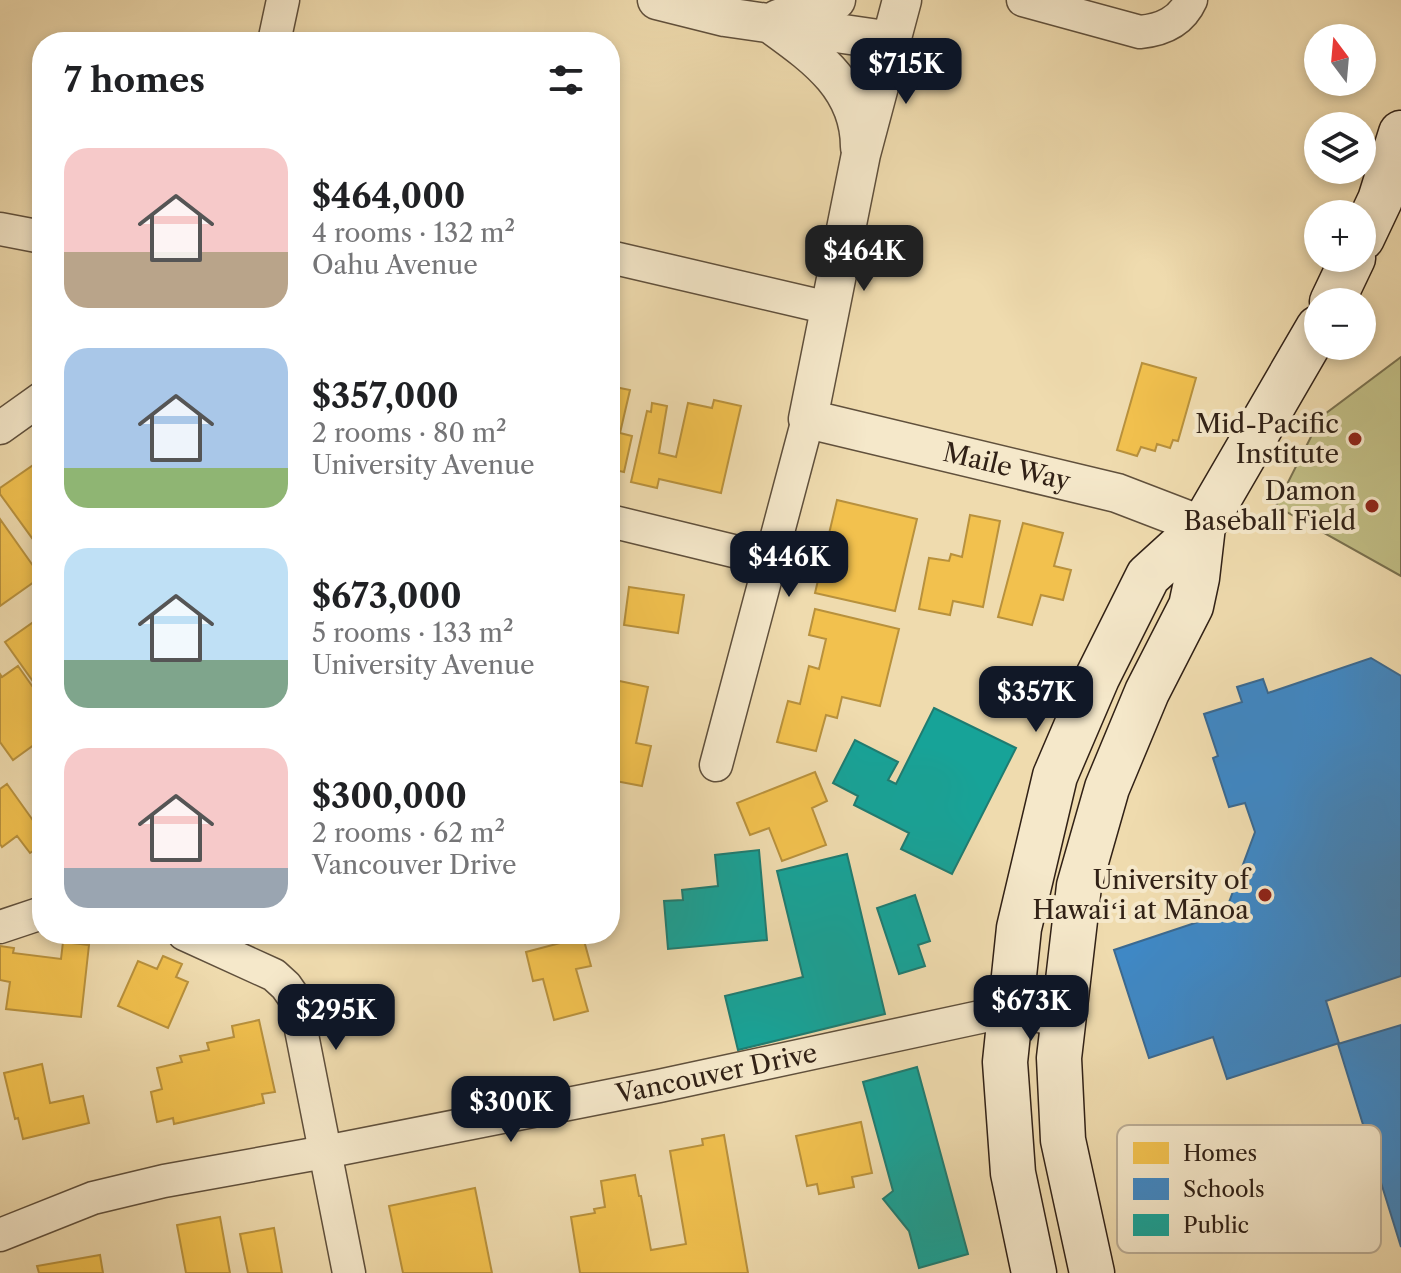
<!DOCTYPE html>
<html lang="en">
<head>
<meta charset="utf-8">
<style>
  body { margin:0; font-family:"Libre Caslon Text",serif; background:#f2f2f2; color:#202124; height:100vh; display:flex; flex-direction:column; font-size:30px; white-space:nowrap }
  * { box-sizing:border-box; margin:0 }
  p { font-size:26px; color:#757577 }
  .icon { flex:none; width:44px; height:44px; fill:none; stroke:currentColor; stroke-width:2; stroke-linecap:round; stroke-linejoin:round }
  .map { position:relative; flex:1; overflow:hidden }
  .sheet { position:absolute; left:32px; top:32px; width:588px; height:912px; display:flex; flex-direction:column; background:#fff; border-radius:32px; box-shadow:0 4px 12px #0003 }
  .sheet>* { flex:none }
  .needle { width:52px; rotate:344deg }
  .controls { position:absolute; left:1304px; top:24px; display:grid; gap:16px }
  .controls a { display:grid; place-items:center; width:72px; height:72px; border-radius:50%; background:#fff; box-shadow:0 4px 12px #0003; font-size:40px }
  .price { position:absolute; translate:-50% -68px; padding:0 18px; border-radius:16px; background:#111827; color:#fff; font-size:26px; line-height:52px; filter:drop-shadow(0 2px 4px #0008) }
  .price::after { content:''; position:absolute; left:50%; top:48px; width:24px; height:18px; margin-left:-12px; background:inherit; clip-path:polygon(0 0,100% 0,50% 100%) }
  .price.selected { background:#222; color:#fff }
  ul { padding:0; list-style:none }
  li { display:flex; align-items:center; gap:24px; height:200px; padding:0 32px }
  li span { display:grid; place-items:center; flex:none; width:224px; height:160px; border-radius:24px; color:#555 }
  li>.icon { margin-inline-start:auto }
  span .icon { width:96px; height:96px; fill:#fffc; stroke-width:1 }
  li b { font-size:34px }
  h2 { display:flex; justify-content:space-between; align-items:center; height:96px; padding:0 32px; font-size:34px }
  .map>svg:first-child { display:block }
  .green { fill:#c1be85; stroke:#79704e; stroke-width:2 }
  .homes { fill:#f2c14e; stroke:#b8913d; stroke-width:2 }
  .schools { fill:#3f88c5; stroke:#3b6990; stroke-width:2 }
  .public { fill:#17a398; stroke:#1f7c71; stroke-width:2 }
  .lines { fill:none; stroke-linecap:round; stroke-linejoin:round }
  .minor-casing { stroke:#60503c; stroke-width:35 }
  .tertiary-casing { stroke:#60503c; stroke-width:41 }
  .secondary-casing { stroke:#312116; stroke-width:47 }
  .minor { stroke:#f5e8ca; stroke-width:32 }
  .tertiary { stroke:#f5e8ca; stroke-width:38 }
  .secondary { stroke:#f5e8ca; stroke-width:44 }
  .poi-dot { fill:#8f2418; stroke:#f5e8ca; stroke-width:3 }
  .labels { text-anchor:middle; stroke-width:8; stroke-linejoin:round; paint-order:stroke }
  .poi-label { font-size:26px; fill:#312116; stroke:#f5e8ca; text-anchor:end }
  .street-label { font-size:26px; fill:#312116; stroke:#f5e8ca }
  .key { fill:#f5e8ca; stroke:#baac94; stroke-width:2 }
  .key-label { font-size:22px; fill:#312116 }
</style>
</head>
<body>
<div class="map">
<svg width="1401" height="1273" viewBox="0 0 1401 1273">
  <rect width="100%" height="100%" fill="#efdbae"/>
  <filter id="stains"><feTurbulence type="fractalNoise" baseFrequency=".0025" numOctaves="4"/><feColorMatrix values="0 0 0 0 .2 0 0 0 0 .09 0 0 0 0 .02 0 0 0 .5 -.17"/></filter>
  <radialGradient id="worn" r=".72"><stop offset=".6" stop-color="#630" stop-opacity="0"/><stop offset="1" stop-color="#630" stop-opacity=".3"/></radialGradient>
  <path class="green" d="M 1401,357 L 1401,576 L 1276,506 L 1321,417 Z"/>
  <path class="homes" d="M 1142,363 L 1196,378 L 1178,441 L 1173,440 L 1170,448 L 1157,444 L 1155,451 L 1141,447 L 1137,456 L 1117,450 Z
    M 610,386 L 630,390 L 620,433 L 632,436 L 624,472 L 610,469 Z
    M 714,400 L 741,406 L 721,493 L 659,479 L 657,488 L 631,482 L 647,411 L 651,412 L 652,403 L 667,406 L 659,453 L 676,457 L 688,403 L 712,408 Z
    M 42,459 L 42,531 L 32,538 L 0,494 L 0,488 Z
    M 837,500 L 917,519 L 895,611 L 815,593 Z
    M 970,515 L 1000,521 L 983,607 L 953,601 L 950,615 L 919,609 L 929,558 L 949,561 L 951,554 L 962,557 Z
    M 0,519 L 41,577 L 0,606 Z
    M 1023,523 L 1063,533 L 1054,566 L 1071,570 L 1063,600 L 1041,595 L 1032,625 L 998,617 Z
    M 629,587 L 684,595 L 678,633 L 624,625 Z
    M 815,609 L 899,629 L 880,706 L 842,697 L 837,718 L 826,715 L 816,751 L 777,742 L 788,701 L 800,704 L 809,666 L 819,669 L 826,639 L 809,635 Z
    M 42,616 L 42,694 L 5,642 Z
    M 18,666 L 42,700 L 42,739 L 13,760 L 0,742 L 0,674 L 2,677 Z
    M 610,679 L 648,687 L 636,743 L 651,746 L 642,786 L 610,780 Z
    M 815,772 L 827,801 L 812,808 L 826,845 L 782,861 L 769,828 L 750,835 L 737,803 Z
    M 7,784 L 42,833 L 42,845 L 30,853 L 17,836 L 2,847 L 0,844 L 0,789 Z
    M 583,937 L 591,966 L 576,969 L 588,1011 L 554,1020 L 543,979 L 533,981 L 526,952 Z
    M 63,942 L 89,945 L 81,1017 L 6,1009 L 10,982 L 0,980 L 0,946 L 14,948 L 13,953 L 61,959 Z
    M 163,956 L 182,964 L 176,977 L 188,982 L 168,1028 L 118,1006 L 138,961 L 157,969 Z
    M 259,1020 L 275,1092 L 262,1094 L 264,1103 L 174,1124 L 173,1118 L 157,1122 L 151,1092 L 162,1089 L 157,1068 L 182,1062 L 180,1056 L 209,1050 L 207,1043 L 234,1037 L 232,1026 Z
    M 42,1064 L 50,1103 L 83,1096 L 89,1123 L 23,1139 L 18,1118 L 15,1119 L 4,1073 Z
    M 861,1122 L 872,1173 L 852,1177 L 854,1187 L 819,1194 L 817,1184 L 807,1186 L 796,1136 Z
    M 724,1135 L 748,1273 L 580,1273 L 571,1217 L 595,1213 L 594,1209 L 605,1207 L 601,1181 L 635,1175 L 639,1196 L 641,1196 L 651,1250 L 686,1244 L 670,1151 L 703,1145 L 702,1139 Z
    M 475,1188 L 492,1273 L 403,1273 L 389,1206 Z
    M 220,1217 L 230,1273 L 186,1273 L 177,1225 Z
    M 274,1228 L 282,1273 L 248,1273 L 240,1234 Z
    M 100,1255 L 103,1273 L 39,1273 L 37,1266 Z"/>
  <path class="schools" d="M 1371,658 L 1401,676 L 1401,976 L 1326,1001 L 1339,1043 L 1227,1079 L 1213,1037 L 1149,1058 L 1114,950 L 1225,913 L 1255,832 L 1245,803 L 1229,807 L 1213,758 L 1218,756 L 1204,714 L 1242,702 L 1237,687 L 1263,679 L 1268,693 Z
    M 1401,1025 L 1401,1247 L 1338,1044 Z"/>
  <path class="public" d="M 934,708 L 1016,748 L 952,874 L 901,849 L 909,833 L 854,805 L 858,796 L 833,783 L 855,740 L 898,762 L 888,780 L 896,784 Z
    M 759,850 L 767,940 L 668,949 L 664,901 L 683,900 L 682,890 L 718,886 L 715,855 Z
    M 847,854 L 885,1014 L 738,1050 L 725,996 L 803,977 L 777,871 Z
    M 915,895 L 930,941 L 918,945 L 925,966 L 899,974 L 877,908 Z
    M 917,1067 L 968,1254 L 919,1268 L 909,1231 L 883,1199 L 893,1191 L 863,1082 Z"/>
  <g class="lines">
    <g class="minor-casing">
      <g id="minor">
        <path d="M 1023,0 L 1140,32 C 1162,30 1181,22 1191,0"/>
        <path d="M 274,42 L 283,0"/>
        <path d="M 0,229 L 42,237"/>
        <path d="M 610,257 L 829,308"/>
        <path d="M 0,428 L 42,398"/>
        <path d="M 610,521 L 754,556 L 771,557"/>
        <path d="M 716,765 L 808,419"/>
        <path d="M 0,927 L 42,913"/>
        <path d="M 184,934 L 274,975 L 286,986 L 295,999 L 349,1273"/>
        <path id="s1" d="M 0,1235 L 93,1198 L 164,1181 L 325,1152 L 659,1086 L 1008,1011 L 1062,1020"/>
      </g>
    </g>
    <g class="tertiary-casing">
      <g id="tertiary">
        <path d="M 657,0 L 725,17 L 892,41"/>
        <path id="s2" d="M 902,0 L 861,154 L 808,419 L 1117,493 L 1203,526"/>
        <path d="M 778,19 L 836,0"/>
        <path d="M 775,27 C 818,58 860,89 860,147"/>
      </g>
    </g>
    <g class="secondary-casing">
      <path id="secondary" d="M 1362,238 L 1380,200 L 1401,133
        M 1332,302 L 1353,258
        M 1034,1273 L 1013,1173 L 1005,1062 L 1019,928 L 1055,776 L 1097,678 L 1148,576 L 1203,526 L 1318,328
        M 1092,1273 L 1063,1140 L 1059,1058 L 1079,886 L 1107,788 L 1147,692 L 1191,606 L 1197,578 L 1203,526"/>
    </g>
    <use href="#minor" class="minor"/>
    <use href="#tertiary" class="tertiary"/>
    <use href="#secondary" class="secondary"/>
  </g>
  <g class="poi-dot">
    <circle cx="1355" cy="439" r="8"/>
    <circle cx="1372" cy="506" r="8"/>
    <circle cx="1265" cy="895" r="8"/>
  </g>
  <g class="labels">
    <g class="poi-label">
      <text x="1339" y="433">Mid-Pacific<tspan x="1339" dy="30">Institute</tspan></text>
      <text x="1356" y="500">Damon<tspan x="1356" dy="30">Baseball Field</tspan></text>
      <text x="1249" y="889">University of<tspan x="1249" dy="30">Hawaiʻi at Mānoa</tspan></text>
    </g>
    <g class="street-label">
      <text dy="9" stroke="none"><textPath href="#s2" startOffset="634">Maile Way</textPath></text>
      <text dy="9" stroke="none"><textPath href="#s1" startOffset="736">Vancouver Drive</textPath></text>
    </g>
  </g>
  <rect x="1117" y="1125" width="264" height="128" rx="12" class="key"/>
  <rect x="1133" y="1142" width="36" height="22" fill="#f2c14e"/>
  <rect x="1133" y="1178" width="36" height="22" fill="#3f88c5"/>
  <rect x="1133" y="1214" width="36" height="22" fill="#17a398"/>
  <g class="key-label">
    <text x="1183" y="1161">Homes</text>
    <text x="1183" y="1197">Schools</text>
    <text x="1183" y="1233">Public</text>
  </g>
  <rect width="100%" height="100%" filter="url(#stains)"/>
  <rect width="100%" height="100%" fill="url(#worn)"/>
</svg>
<div class="controls">
<a><svg class="needle" viewBox="-14 -14 28 28"><path d="M0-13l5 13h-10z" fill="#e53935"/><path d="M0 13l5-13h-10z" fill="#757577"/></svg></a>
<a><svg class="icon" aria-label="layers" viewBox="0 0 24 24"><path d="M12 4l9 5-9 5-9-5zM3 14l9 5 9-5"/></svg></a>
<a>+</a>
<a>−</a>
</div>
<b class="price" style="left:906px;top:106px">$715K</b>
<b class="price selected" style="left:864px;top:293px">$464K</b>
<b class="price" style="left:789px;top:599px">$446K</b>
<b class="price" style="left:1036px;top:734px">$357K</b>
<b class="price" style="left:1031px;top:1043px">$673K</b>
<b class="price" style="left:336px;top:1052px">$295K</b>
<b class="price" style="left:511px;top:1144px">$300K</b>
<section class="sheet">
<h2>7 homes<svg class="icon" aria-label="filters" viewBox="0 0 24 24"><path d="M4 7h16M4 17h16"/><circle cx="9" cy="7" r="2"/><circle cx="15" cy="17" r="2"/></svg></h2>
<ul>
<li><span style="background:linear-gradient(#f6c9c9 65%,#b9a48a 0)"><svg class="icon" aria-label="home" viewBox="0 0 24 24"><path d="M3 11l9-7 9 7M6 9v11h12V9"/></svg></span><div><b>$464,000</b><p>4 rooms · 132 m²</p><p>Oahu Avenue</p></div></li>
<li><span style="background:linear-gradient(#a9c7e8 75%,#8fb573 0)"><svg class="icon" aria-label="home" viewBox="0 0 24 24"><path d="M3 11l9-7 9 7M6 9v11h12V9"/></svg></span><div><b>$357,000</b><p>2 rooms · 80 m²</p><p>University Avenue</p></div></li>
<li><span style="background:linear-gradient(#bfe0f5 70%,#7fa58c 0)"><svg class="icon" aria-label="home" viewBox="0 0 24 24"><path d="M3 11l9-7 9 7M6 9v11h12V9"/></svg></span><div><b>$673,000</b><p>5 rooms · 133 m²</p><p>University Avenue</p></div></li>
<li><span style="background:linear-gradient(#f6c9c9 75%,#9aa5b1 0)"><svg class="icon" aria-label="home" viewBox="0 0 24 24"><path d="M3 11l9-7 9 7M6 9v11h12V9"/></svg></span><div><b>$300,000</b><p>2 rooms · 62 m²</p><p>Vancouver Drive</p></div></li>
</ul>
</section>
</div>
</body>
</html>
